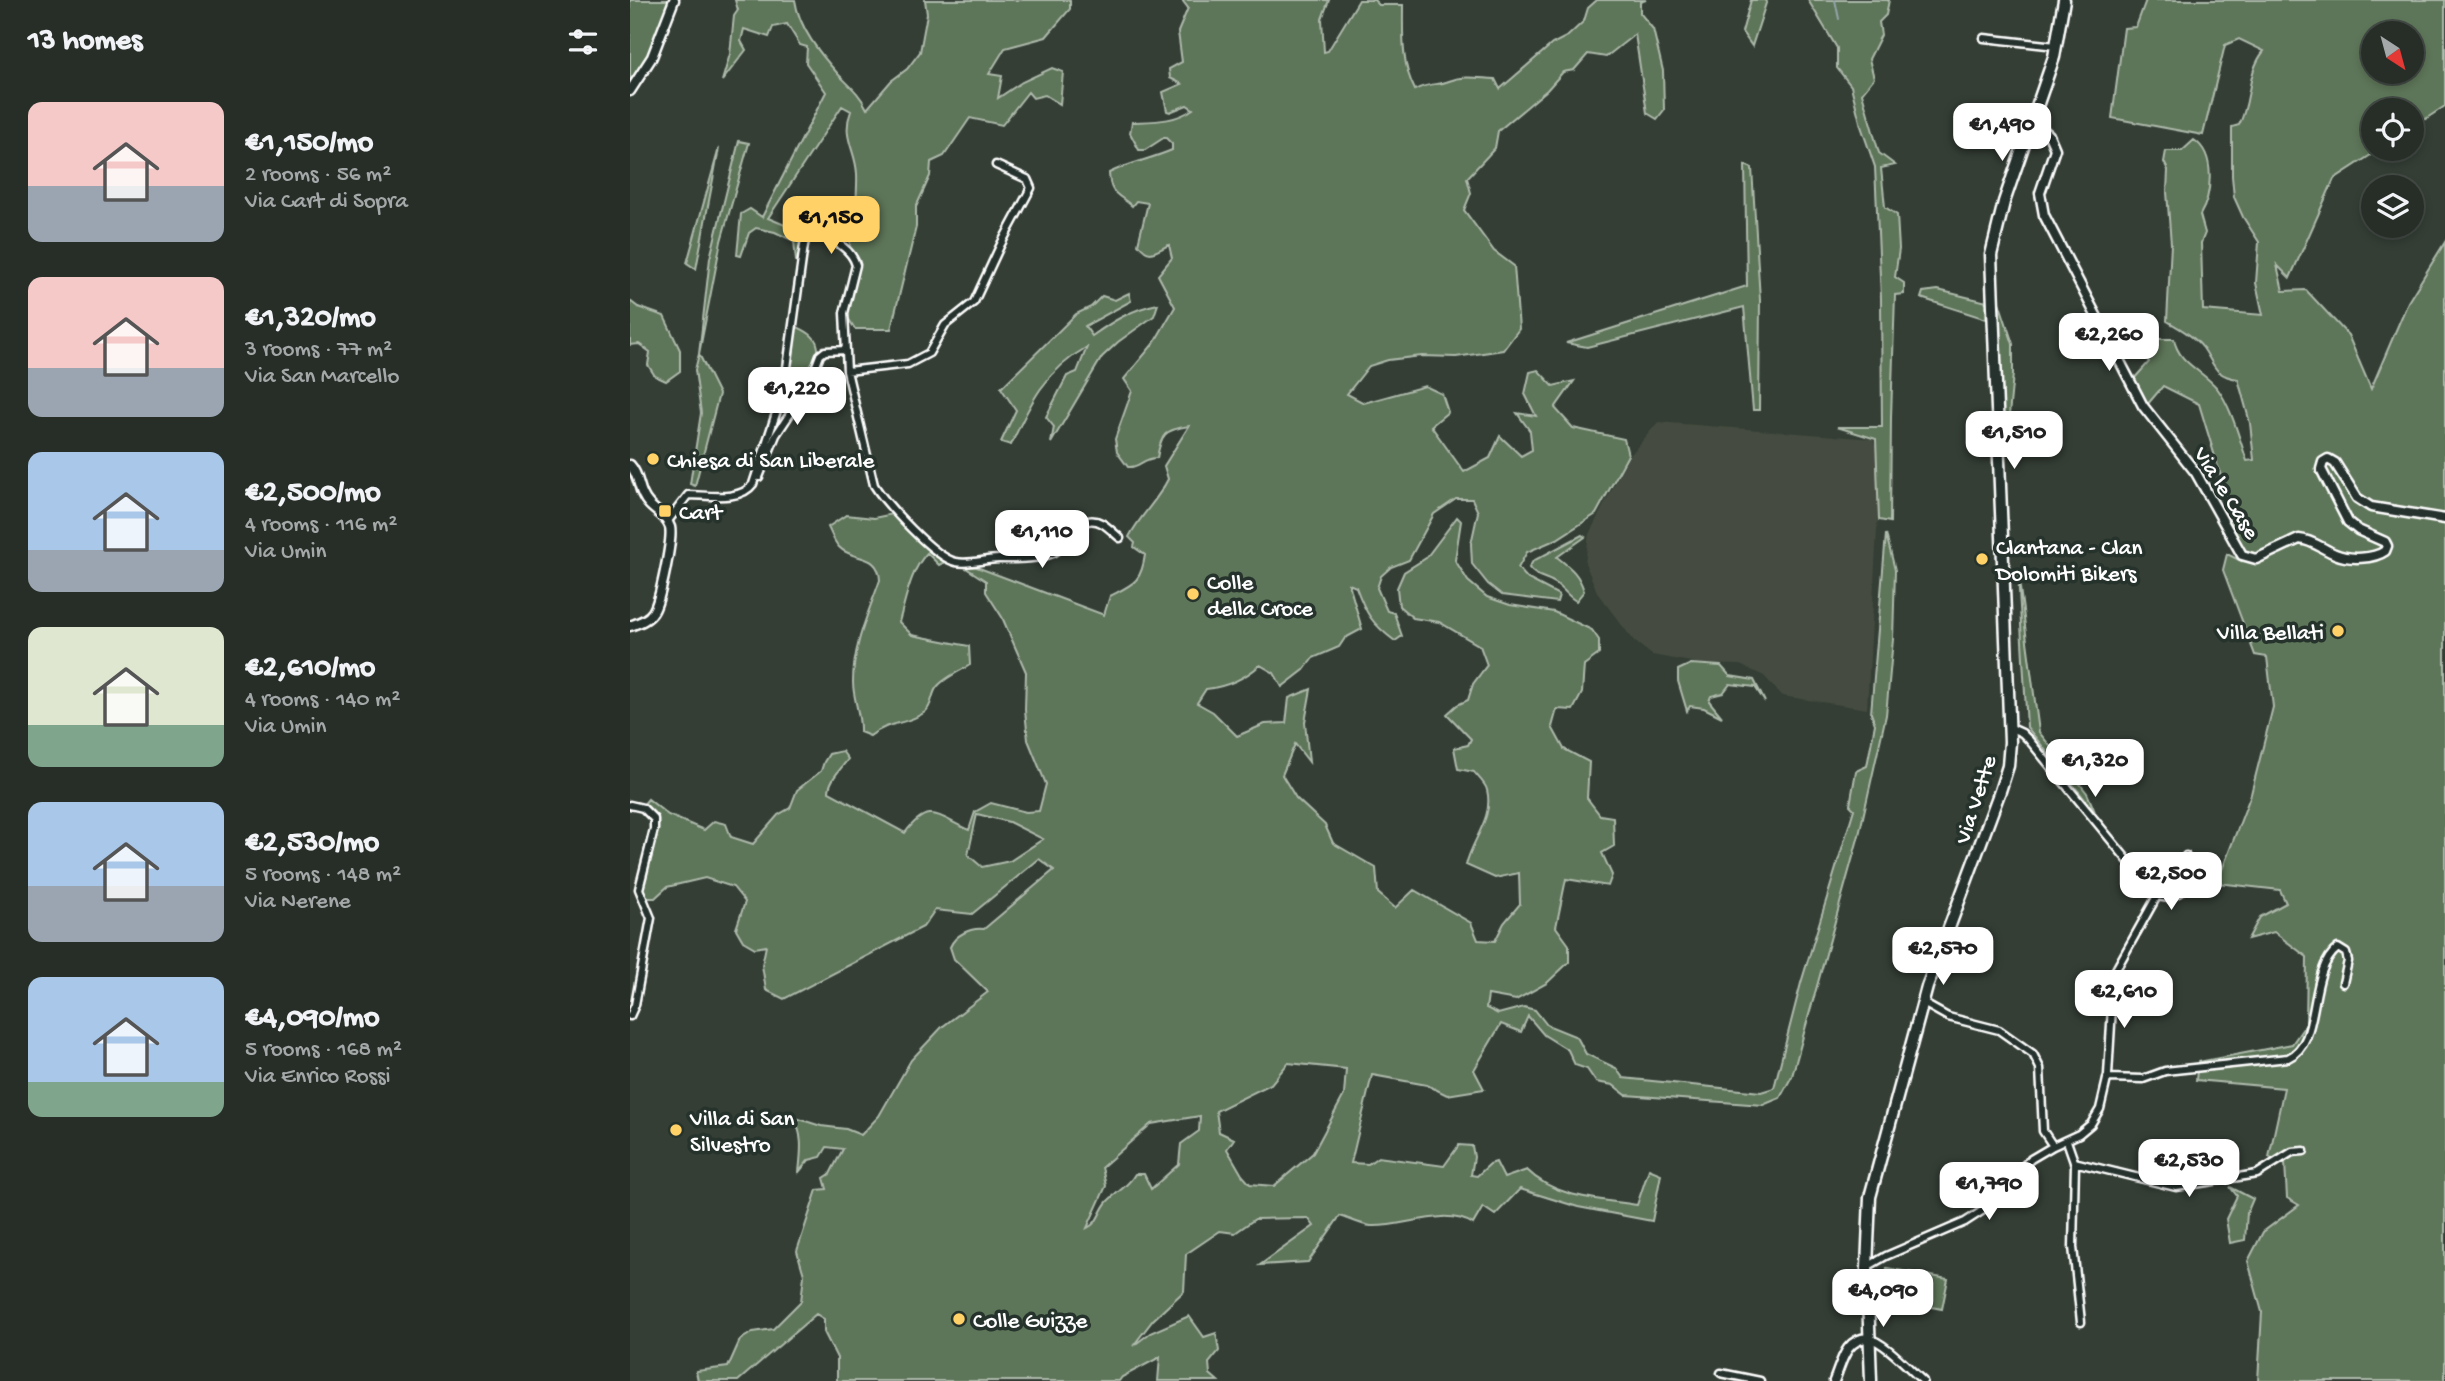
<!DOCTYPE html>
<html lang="en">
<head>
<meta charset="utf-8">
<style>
  body { margin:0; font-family:"Gochi Hand",sans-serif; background:#333a34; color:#f1f3f6; height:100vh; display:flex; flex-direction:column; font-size:26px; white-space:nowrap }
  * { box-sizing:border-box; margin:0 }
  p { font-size:23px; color:#a4a8a8 }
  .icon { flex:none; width:38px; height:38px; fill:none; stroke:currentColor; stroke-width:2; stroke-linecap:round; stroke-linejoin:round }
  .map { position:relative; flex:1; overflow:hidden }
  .details { display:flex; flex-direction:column; background:#272e28; width:630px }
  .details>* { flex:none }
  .needle { width:46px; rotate:144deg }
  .tools { position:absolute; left:1731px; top:21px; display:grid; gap:14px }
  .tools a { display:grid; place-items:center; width:63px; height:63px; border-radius:50%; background:#272e28; box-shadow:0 4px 10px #0003,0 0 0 2px #434a45; font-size:35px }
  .price { position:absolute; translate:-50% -60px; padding:0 16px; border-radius:14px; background:#fff; color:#222; font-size:23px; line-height:46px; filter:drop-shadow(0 2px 4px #0008) }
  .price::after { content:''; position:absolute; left:50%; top:42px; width:21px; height:16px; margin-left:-10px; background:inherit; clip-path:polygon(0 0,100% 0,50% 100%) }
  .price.current { background:#ffd166; color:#111 }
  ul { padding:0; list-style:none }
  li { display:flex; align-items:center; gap:21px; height:175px; padding:0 28px }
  li span { display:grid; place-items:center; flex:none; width:196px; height:140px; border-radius:14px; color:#555 }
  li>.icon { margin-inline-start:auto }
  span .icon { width:84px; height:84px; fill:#fffc; stroke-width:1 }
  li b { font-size:30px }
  h2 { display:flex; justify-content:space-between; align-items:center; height:84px; padding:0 28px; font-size:30px }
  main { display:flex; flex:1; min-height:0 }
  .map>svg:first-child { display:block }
  .built { fill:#444b3f }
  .green { fill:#5d7458; stroke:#aebaac; stroke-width:2; fill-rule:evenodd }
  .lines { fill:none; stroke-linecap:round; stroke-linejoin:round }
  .stream { stroke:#94a5ab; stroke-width:2 }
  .minor-casing { stroke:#fff; stroke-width:11 }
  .tertiary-casing { stroke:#fff; stroke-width:13 }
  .secondary-casing { stroke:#fff; stroke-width:15 }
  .minor { stroke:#26332d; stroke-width:6 }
  .tertiary { stroke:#26332d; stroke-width:8 }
  .secondary { stroke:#26332d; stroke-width:10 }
  .poi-dot { fill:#ffd166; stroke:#26332d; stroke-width:2.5 }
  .labels { text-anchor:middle; stroke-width:7; stroke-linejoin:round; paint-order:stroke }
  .poi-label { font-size:23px; fill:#fff; stroke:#26332d; text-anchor:start }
  .street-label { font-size:23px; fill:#fff; stroke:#26332d }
</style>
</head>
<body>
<main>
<section class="details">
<h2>13 homes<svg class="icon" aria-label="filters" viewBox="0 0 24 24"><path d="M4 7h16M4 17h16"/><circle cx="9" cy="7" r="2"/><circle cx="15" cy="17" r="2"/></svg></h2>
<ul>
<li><span style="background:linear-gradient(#f6c9c9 60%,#9aa5b1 0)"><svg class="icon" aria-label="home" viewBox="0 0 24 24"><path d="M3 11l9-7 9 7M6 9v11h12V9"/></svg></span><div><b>€1,150/mo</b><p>2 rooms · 56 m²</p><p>Via Cart di Sopra</p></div></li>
<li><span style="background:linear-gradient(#f6c9c9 65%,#9aa5b1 0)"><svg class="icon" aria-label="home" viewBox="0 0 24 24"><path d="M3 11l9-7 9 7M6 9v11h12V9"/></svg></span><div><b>€1,320/mo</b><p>3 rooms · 77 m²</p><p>Via San Marcello</p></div></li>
<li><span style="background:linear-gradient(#a9c7e8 70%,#9aa5b1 0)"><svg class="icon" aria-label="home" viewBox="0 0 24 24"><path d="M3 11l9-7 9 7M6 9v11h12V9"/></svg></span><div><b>€2,500/mo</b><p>4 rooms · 116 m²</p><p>Via Umin</p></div></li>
<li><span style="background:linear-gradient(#dfe7d0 70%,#7fa58c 0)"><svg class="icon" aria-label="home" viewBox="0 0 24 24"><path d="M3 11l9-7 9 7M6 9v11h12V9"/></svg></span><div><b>€2,610/mo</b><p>4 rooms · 140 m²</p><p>Via Umin</p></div></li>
<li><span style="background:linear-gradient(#a9c7e8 60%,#9aa5b1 0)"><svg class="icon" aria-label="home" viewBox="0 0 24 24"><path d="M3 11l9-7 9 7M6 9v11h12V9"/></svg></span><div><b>€2,530/mo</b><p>5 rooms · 148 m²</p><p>Via Nerene</p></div></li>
<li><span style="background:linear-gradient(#a9c7e8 75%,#7fa58c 0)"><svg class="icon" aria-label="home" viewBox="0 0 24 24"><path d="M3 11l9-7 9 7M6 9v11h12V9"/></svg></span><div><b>€4,090/mo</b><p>5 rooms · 168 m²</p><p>Via Enrico Rossi</p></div></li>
</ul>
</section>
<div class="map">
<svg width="1815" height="1381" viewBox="0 0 1815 1381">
  <rect width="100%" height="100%" fill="#343e35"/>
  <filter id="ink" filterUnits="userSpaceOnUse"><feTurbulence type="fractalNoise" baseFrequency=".0143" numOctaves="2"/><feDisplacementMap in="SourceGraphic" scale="14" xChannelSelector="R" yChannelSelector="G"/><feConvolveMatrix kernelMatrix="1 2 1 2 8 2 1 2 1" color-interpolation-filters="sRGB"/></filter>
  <g filter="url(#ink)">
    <path class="built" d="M 1028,422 L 1243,439 L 1249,454 L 1248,512 L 1237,709 L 1152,696 L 1134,676 L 1110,665 L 1072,664 L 1022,655 L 1004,641 L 968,594 L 955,563 L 959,534 L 998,458 Z"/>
    <path class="green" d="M 0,0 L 39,0 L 18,57 L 0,84 Z
      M 105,0 L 165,0 C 169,28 190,54 209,75 C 220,86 230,94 237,109 L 261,81 L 277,69 L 290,52 L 297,14 L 295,0 L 440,0 L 440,9 L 416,37 L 375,48 L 359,74 L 372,76 L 368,98 L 392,82 L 422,68 L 433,72 L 430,104 L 415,95 L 403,98 L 398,92 L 372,125 L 340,118 L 314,156 L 301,162 L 300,176 L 286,207 L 286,227 L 261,329 L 225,329 L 215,313 L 227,260 L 219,250 C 223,225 228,200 227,174 C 226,150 211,137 221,111 L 212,106 L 138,218 L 177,234 L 171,269 L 166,261 L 164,241 L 145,232 L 126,228 L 119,233 L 111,256 L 107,255 L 111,214 L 120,209 L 132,217 L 196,92 L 176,63 L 177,47 L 170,45 L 157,24 L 143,27 L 139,37 L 114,29 L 111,41 L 116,50 L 92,81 L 100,54 L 104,16 L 108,10 Z
      M 552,0 L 699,0 L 692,19 L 694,52 L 698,51 L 729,0 L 744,0 L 749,5 L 773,5 C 773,35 771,63 785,90 C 799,82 807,86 819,81 C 834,75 847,78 865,79 L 870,89 L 922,44 L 938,36 L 954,21 L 958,8 L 967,0 L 1016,0 L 1010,2 L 1010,13 L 1023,29 L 1033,71 L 1034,110 L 1027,119 L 1017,113 L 1005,34 L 976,57 L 958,54 L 944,70 L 933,72 L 917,90 L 868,131 L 865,148 L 837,178 L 841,193 L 834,210 L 864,251 L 884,266 L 889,329 L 873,350 L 826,357 L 792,356 L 758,360 L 739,366 L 717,394 L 734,403 L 795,386 L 812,394 L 818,412 L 801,426 L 834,472 L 860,458 L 870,436 L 891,456 L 902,450 L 900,431 L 887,413 L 906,416 L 895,394 L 900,372 L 908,370 L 923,386 L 944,381 L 925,408 L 943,428 L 994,439 L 998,455 L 966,514 L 927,539 L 897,552 L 888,568 L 898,579 L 929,595 L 927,602 L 872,595 L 858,584 L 842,564 L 841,544 L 848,512 L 842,499 L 826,499 L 804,514 L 779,560 L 761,567 L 751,576 L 747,588 L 757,611 L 764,613 L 772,636 L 765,641 C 742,624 736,614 726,587 L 719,584 L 732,629 L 715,638 L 709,647 L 683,658 L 674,670 L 652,687 L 644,673 L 630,665 C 614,679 596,687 576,689 L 567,703 L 583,712 L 607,736 L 635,724 L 656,723 L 659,698 L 681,689 L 675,722 L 679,762 L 665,744 L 652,775 L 666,798 L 695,825 L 703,843 L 746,868 L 748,893 L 765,908 L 784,890 L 841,923 L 848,940 L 865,941 L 874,923 L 890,904 L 889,873 L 865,878 L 836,865 C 842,839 864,818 857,790 C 856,784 848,777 844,772 L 828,769 L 824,748 L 838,745 L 841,739 L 817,714 L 827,705 L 838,700 L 843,684 L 857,665 L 850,646 L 809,622 L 783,618 L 769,606 L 767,588 L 774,572 L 796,558 L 827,517 L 831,521 L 825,560 L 838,581 L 857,597 L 880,605 L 924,612 L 962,630 L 969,640 L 969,654 L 954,665 L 952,693 L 943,710 L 927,709 L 922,727 L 934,749 L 959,762 L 957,798 L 970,815 L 983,817 L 984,846 L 972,853 L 982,875 L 978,886 L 936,879 L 926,927 L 939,945 L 939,962 L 917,983 L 886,1000 L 858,995 L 856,1008 L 868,1014 L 894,1007 L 905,1010 L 917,1025 L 947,1037 L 956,1054 L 986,1068 L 993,1078 L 1131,1092 L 1144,1088 L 1171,983 L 1224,809 L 1220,805 L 1226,771 L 1237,766 L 1245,724 L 1241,713 L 1256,534 L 1265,570 L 1263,639 L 1256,715 L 1229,835 L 1162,1076 L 1150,1098 L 1133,1105 L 996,1095 L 983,1085 L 966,1082 L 957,1069 L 945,1065 L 938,1050 L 914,1035 L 898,1016 L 891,1032 L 871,1024 L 844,1070 L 854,1089 L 817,1095 L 797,1085 L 742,1075 L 721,1163 L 738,1164 L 748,1157 L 814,1166 L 829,1145 L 842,1146 L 844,1157 L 841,1175 L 847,1176 L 860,1164 L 866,1162 L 874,1178 L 897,1170 C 925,1198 969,1199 1007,1205 L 1019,1169 L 1031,1174 L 1022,1221 L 948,1207 L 890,1189 L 865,1215 L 853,1207 L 843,1224 C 814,1206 773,1228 741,1226 C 731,1225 720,1219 710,1216 L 678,1262 L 630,1265 L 684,1226 L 678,1218 L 625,1219 L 605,1233 L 590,1231 L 556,1254 L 554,1291 L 523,1320 L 503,1346 L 520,1333 L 559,1316 L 574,1337 L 586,1333 L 589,1351 L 579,1363 L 580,1374 L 588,1381 L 528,1381 L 530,1357 L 492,1377 L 489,1381 L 207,1381 L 207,1358 L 194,1332 L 194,1319 L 186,1314 L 108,1381 L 68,1381 L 66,1371 L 98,1367 L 110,1340 L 123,1332 L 143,1329 L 171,1301 L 174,1275 L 167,1251 L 187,1190 L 197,1189 L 194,1178 L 200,1174 L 213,1149 L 197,1147 L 191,1157 L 179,1160 L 169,1172 C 171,1153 174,1134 163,1117 L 191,1126 L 216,1129 L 231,1135 L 249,1116 L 281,1060 L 312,1027 L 358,992 L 324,959 L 320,947 C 325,935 341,927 354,929 L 424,870 L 409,859 L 342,914 L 305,910 L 293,927 L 154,999 L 136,990 L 132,965 L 136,946 L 125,948 L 113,941 L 106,929 L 115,902 L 103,887 L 75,878 L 37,887 L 25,898 L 15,898 L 11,889 L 27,818 L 13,805 L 18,799 L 38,815 L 74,830 L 84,821 L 96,824 L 101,837 L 123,844 L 148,815 L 160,808 L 167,790 L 191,771 L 194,762 L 199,754 L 212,751 L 218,759 C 211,769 199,780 199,792 L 275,833 C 299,801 307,816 339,830 L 345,812 L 361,803 L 396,812 L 409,811 L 416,784 L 398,740 L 395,710 L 396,672 L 372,617 L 356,592 L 356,581 L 333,566 L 344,566 L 474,615 L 480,596 C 503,584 511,583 515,555 L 504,547 L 505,543 L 499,537 C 510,516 528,500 538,479 L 534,466 L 559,426 C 534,430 531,434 527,458 C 512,458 510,468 498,467 L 487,452 L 485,439 L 502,391 L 494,379 L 524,343 L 545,307 L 528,275 L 542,258 L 539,245 C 524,252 520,259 508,244 L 518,203 L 506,201 L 502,206 C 487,193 480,195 479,173 C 499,163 521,159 542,150 L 542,144 L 535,137 L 515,150 L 509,150 L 500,133 L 502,122 C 524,121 545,122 563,109 L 557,105 L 540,112 L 537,111 L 533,92 L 552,84 L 540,78 L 539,69 L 552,62 L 548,32 L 558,8 ZM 347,814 L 379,822 L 413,839 L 380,861 L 352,867 L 338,855 ZM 658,1063 L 716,1069 L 714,1095 L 683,1153 L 644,1186 L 620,1184 L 612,1175 L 597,1149 L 604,1139 L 589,1132 L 586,1111 L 641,1084 ZM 570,1116 L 569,1131 L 551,1144 L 549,1164 L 521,1189 L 514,1174 L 505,1174 C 498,1187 486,1192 477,1202 C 469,1211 469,1223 457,1228 L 476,1186 L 472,1167 L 521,1124 Z
      M 1121,0 L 1137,0 L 1122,46 L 1112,32 Z
      M 1178,0 L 1259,0 L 1256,15 L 1249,22 L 1251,35 L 1239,59 L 1244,78 L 1232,93 L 1249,153 L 1265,165 L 1251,168 L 1255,207 L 1267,215 L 1269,249 L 1265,277 L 1274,283 L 1274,294 L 1265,295 L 1261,417 L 1260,522 L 1249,520 L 1246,439 L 1207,427 L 1252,427 L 1251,298 L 1245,167 L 1231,126 L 1221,86 L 1207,68 L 1207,48 Z
      M 1516,0 L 1815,0 L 1815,106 L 1782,128 L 1782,110 L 1743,110 L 1743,149 L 1750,149 L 1704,179 L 1660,278 L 1647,265 L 1653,291 L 1676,290 L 1718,335 L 1741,389 L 1778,302 L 1815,242 L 1815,1381 L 1628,1381 L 1632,1312 L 1618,1261 L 1633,1232 L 1669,1205 L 1657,1198 L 1655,1163 L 1639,1157 L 1654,1088 L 1566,1080 L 1568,1062 L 1662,1044 L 1676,1024 L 1677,957 L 1644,932 L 1618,939 L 1630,917 L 1656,903 L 1650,890 L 1587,883 L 1621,794 L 1643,707 L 1637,657 L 1625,655 L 1593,570 L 1597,554 L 1611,561 L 1590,473 L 1569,404 L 1533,386 L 1517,405 L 1503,380 L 1519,362 L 1509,349 L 1529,339 L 1544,339 C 1548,363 1572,370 1587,388 C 1602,408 1609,438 1617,461 L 1624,460 L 1620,423 L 1608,379 C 1584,376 1585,365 1573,348 C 1564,336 1549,328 1537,321 L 1541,244 L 1537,192 L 1538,170 L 1534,162 L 1536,151 L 1552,151 L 1564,140 C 1586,154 1582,195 1570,215 L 1575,233 L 1571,243 L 1573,310 L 1633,315 L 1626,283 L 1629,242 L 1613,217 L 1604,197 L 1602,176 L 1602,127 L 1609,125 C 1622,101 1616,73 1634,51 L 1609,39 L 1595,45 L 1573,135 L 1482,118 L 1494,28 L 1506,27 ZM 1743,33 L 1782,33 L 1782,72 L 1743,72 Z
      M 109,141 L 119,143 L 91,241 L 69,354 L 89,394 L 65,486 L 60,484 L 71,413 L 65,370 L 69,354 L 80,258 Z
      M 89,148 L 66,269 L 57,263 Z
      M 1115,165 L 1122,168 L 1130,300 L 1129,410 L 1123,410 L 1114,307 L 957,347 L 936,343 L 1117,286 Z
      M 1308,290 L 1357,302 L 1356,319 L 1291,298 L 1293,292 Z
      M 1365,290 L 1383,344 L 1383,374 L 1373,477 Z
      M 499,293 L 501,301 L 455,326 L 462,336 C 483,321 502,309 528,304 L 524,316 L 488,342 L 472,357 L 421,443 L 424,427 L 416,417 L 437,376 L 447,372 L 457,347 C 415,371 400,403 381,445 L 371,442 L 386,410 L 371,388 L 446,314 L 461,307 L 472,296 L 485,300 Z
      M 0,301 L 8,307 L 34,316 L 50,350 L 50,371 L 36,381 L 25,376 L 18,365 L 20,352 L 9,344 L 0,345 Z
      M 163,325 C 169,328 177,331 182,336 C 201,353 171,395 162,412 L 147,407 Z
      M 267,513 L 315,562 L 309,565 L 297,553 C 280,571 276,599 269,622 L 282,635 L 339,646 L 340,665 C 330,671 314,678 307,687 C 301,694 303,705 295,712 C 278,725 258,721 240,736 L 230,732 C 231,715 223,699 223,682 C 223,646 238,614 250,580 C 249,552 223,562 209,547 C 204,542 201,533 198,527 L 216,515 L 244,518 Z
      M 952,535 L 955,537 L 927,557 C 941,568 949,574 954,591 L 946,601 C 939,597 935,591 929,586 C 920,577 907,579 899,568 L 903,561 Z
      M 1388,573 L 1409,732 L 1457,793 L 1465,812 L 1397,727 Z
      M 1061,664 L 1091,666 L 1100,676 L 1124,680 L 1135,702 L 1125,687 L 1100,684 L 1093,693 L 1081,696 L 1079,701 L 1092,717 L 1074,708 L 1060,706 L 1057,711 L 1048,681 L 1048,670 Z
      M 1600,1187 L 1623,1199 L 1617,1213 L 1615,1240 L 1600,1243 L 1596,1219 L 1607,1196 Z
      M 1257,1268 L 1318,1279 L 1312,1309 L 1270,1301 L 1269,1304 L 1265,1303 L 1265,1300 L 1249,1298 L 1253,1272 L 1256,1272 Z"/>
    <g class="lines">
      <path class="stream" d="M 1205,0 L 1209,19"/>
      <g class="minor-casing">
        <path id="minor" d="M 1354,38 L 1426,46
          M 217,371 L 278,364 L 299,353 L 315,325 L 344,302 L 371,244 L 401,188 L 397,179 L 366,165
          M 129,477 L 146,435 L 178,387 L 190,355 L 195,351 L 216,350
          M 38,521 L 58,495 C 78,495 110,502 123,484 L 151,398 L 156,375 L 174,245 L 177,234 L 186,232 C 202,240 221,247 226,265 L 214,313 L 217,371 L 244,485 C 256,504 305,558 326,562 C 340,565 355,559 369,559 C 387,559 406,560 423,553 C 438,546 441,524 458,521 C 471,518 480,530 490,538
          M 1379,727 L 1392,733 L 1399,740 L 1527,896
          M 0,805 L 13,808 L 24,819 L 24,829 L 9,889 L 21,918 L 5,1005 L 0,1016
          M 1526,892 L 1556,856
          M 1527,896 L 1539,898 L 1550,892
          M 1293,1003 L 1318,1017 L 1369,1030 L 1403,1054 L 1410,1068 L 1413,1131 L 1423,1146
          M 1477,1078 L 1513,1079 L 1535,1071 L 1658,1058 C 1693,1043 1676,972 1708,948 L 1716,953 L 1718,961 L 1713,983
          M 1437,1141 L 1445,1164 L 1443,1247 L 1451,1322
          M 1444,1162 L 1546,1187 L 1627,1174 L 1662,1152 L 1674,1151
          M 1237,1267 L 1256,1256 L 1335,1222 L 1352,1211 L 1376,1182 L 1401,1159 L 1423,1146 L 1449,1134 L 1461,1124 L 1470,1109 L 1478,1075 L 1484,973 L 1527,896
          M 1238,1338 C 1255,1342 1279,1369 1293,1381
          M 1091,1373 L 1130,1381"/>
      </g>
      <g class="tertiary-casing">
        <path id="tertiary" d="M 0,91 L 22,57 L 44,0
          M 1404,122 L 1419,135 L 1425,149 L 1410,193 L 1414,215 L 1513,406 L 1566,473 L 1612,555 L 1626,559 L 1669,539 C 1682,540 1693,549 1705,554 C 1719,560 1744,559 1755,551 L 1757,546 L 1755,542 L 1728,530 L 1718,522 L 1691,469 L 1693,462 L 1698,459 L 1705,463 L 1727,498 L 1741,507 L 1815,519
          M 0,465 C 11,477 7,491 18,503 C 25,512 36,515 40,527 C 43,538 30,602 23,612 C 18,620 8,623 0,626
          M 1204,1381 C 1212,1362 1215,1339 1238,1338"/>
      </g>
      <g class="secondary-casing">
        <path id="secondary" d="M 1241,1381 L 1237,1268 L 1240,1197 L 1297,987 L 1370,791 L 1378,766 L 1380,742 L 1361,255 L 1374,202 L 1424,57 L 1434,0"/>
      </g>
      <use href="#minor" class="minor"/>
      <use href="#tertiary" class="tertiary"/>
      <use href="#secondary" class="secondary"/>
    </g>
  </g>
  <g class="poi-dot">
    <circle cx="23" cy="459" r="7"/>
    <rect x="28" y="504" width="14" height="14" rx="3.5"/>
    <circle cx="1352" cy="559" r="7"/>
    <circle cx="563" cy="594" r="7"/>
    <circle cx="1708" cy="631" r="7"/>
    <circle cx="46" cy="1130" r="7"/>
    <circle cx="329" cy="1319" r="7"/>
  </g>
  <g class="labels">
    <g class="poi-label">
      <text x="37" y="467">Chiesa di San Liberale</text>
      <text x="49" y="519">Cart</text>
      <text x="1366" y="554">Clantana - Clan<tspan x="1366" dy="26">Dolomiti Bikers</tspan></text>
      <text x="577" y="589">Colle<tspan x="577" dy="26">della Croce</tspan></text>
      <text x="1694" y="639" text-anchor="end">Villa Bellati</text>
      <text x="60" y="1125">Villa di San<tspan x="60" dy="26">Silvestro</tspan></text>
      <text x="343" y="1327">Colle Guizze</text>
    </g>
    <g class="street-label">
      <text transform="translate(1598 492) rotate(58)" y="8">Via le Case</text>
      <text transform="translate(1344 799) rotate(-72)" y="8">Via Vette</text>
    </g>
  </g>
</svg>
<div class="tools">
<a><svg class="needle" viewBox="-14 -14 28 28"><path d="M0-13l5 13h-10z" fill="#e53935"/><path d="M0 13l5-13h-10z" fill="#a4a8a8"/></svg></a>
<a><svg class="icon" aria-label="locate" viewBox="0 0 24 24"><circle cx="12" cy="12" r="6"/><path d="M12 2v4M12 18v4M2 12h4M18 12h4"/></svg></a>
<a><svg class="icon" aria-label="layers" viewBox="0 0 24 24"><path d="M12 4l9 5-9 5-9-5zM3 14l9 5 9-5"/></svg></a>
</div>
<b class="price" style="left:1372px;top:163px">€1,490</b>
<b class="price current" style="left:201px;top:256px">€1,150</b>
<b class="price" style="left:1479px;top:373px">€2,260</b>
<b class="price" style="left:167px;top:427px">€1,220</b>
<b class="price" style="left:1384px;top:471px">€1,510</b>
<b class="price" style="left:412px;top:570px">€1,110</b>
<b class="price" style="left:1465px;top:799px">€1,320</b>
<b class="price" style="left:1541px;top:912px">€2,500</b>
<b class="price" style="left:1313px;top:987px">€2,570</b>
<b class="price" style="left:1494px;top:1030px">€2,610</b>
<b class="price" style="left:1559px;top:1199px">€2,530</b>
<b class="price" style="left:1359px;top:1222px">€1,790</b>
<b class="price" style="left:1253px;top:1329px">€4,090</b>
</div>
</main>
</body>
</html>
